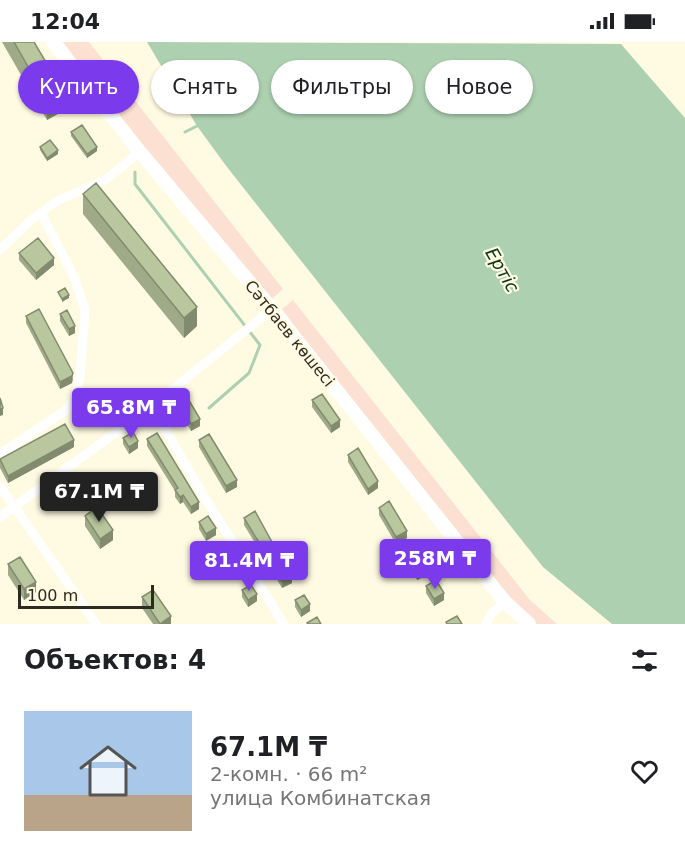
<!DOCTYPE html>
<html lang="ru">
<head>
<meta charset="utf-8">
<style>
  body { margin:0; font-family:"DejaVu Sans",sans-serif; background:#f6f6f6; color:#202124; height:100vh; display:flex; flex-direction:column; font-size:22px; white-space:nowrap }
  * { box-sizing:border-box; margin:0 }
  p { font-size:20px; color:#757577 }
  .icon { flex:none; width:33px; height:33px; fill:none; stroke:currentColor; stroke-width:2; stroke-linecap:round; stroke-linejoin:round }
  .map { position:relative; height:582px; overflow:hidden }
  .sheet { display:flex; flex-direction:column; background:#fff; flex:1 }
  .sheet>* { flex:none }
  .banner { position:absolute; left:18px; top:18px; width:650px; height:54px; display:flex; gap:12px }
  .scale { position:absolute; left:18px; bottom:15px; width:136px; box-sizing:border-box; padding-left:6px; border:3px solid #2d2b20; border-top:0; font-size:16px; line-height:21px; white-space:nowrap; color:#2d2b20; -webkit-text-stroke:4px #fffbe3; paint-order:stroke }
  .price { position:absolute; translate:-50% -51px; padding:0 14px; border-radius:6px; background:#7c3aed; color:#fff; font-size:20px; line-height:39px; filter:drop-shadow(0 2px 3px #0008) }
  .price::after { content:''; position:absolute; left:50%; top:36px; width:18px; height:14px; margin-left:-9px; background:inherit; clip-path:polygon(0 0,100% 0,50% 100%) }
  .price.active { background:#222; color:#fff }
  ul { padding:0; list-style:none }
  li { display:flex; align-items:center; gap:18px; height:150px; padding:0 24px }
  li span { display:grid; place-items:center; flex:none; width:168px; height:120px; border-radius:0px; color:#555 }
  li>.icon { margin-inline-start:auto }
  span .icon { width:72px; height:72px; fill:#fffc; stroke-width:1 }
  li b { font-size:26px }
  h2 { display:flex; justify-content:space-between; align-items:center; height:72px; padding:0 24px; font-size:26px }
  .tag { padding:0 21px; border-radius:27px; background:#fff; box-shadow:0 2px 4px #0004; font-size:21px; line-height:54px }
  .tag.active { background:#7c3aed; color:#fff }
  .status { display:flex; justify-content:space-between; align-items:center; height:42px; padding:0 30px; background:#fff; direction:ltr }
  .status svg { height:16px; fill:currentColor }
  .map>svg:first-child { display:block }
  .green { fill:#fce0d2 }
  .water { fill:#add0b0 }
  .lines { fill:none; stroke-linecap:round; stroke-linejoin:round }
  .stream { stroke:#add0b0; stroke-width:3 }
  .minor { stroke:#fff; stroke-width:9 }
  .primary { stroke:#fff; stroke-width:14 }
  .wall { fill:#9fab88 }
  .shaded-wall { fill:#828b6f }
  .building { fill:#b9c79e; stroke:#828b6f; stroke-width:1.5 }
  .labels { text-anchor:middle; stroke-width:4.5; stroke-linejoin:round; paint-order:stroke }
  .street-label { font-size:16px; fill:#2d2b20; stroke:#fffbe3 }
  .water-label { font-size:18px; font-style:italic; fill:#0c3416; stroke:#fffbe3 }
</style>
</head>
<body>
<div class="status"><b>12:04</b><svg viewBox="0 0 49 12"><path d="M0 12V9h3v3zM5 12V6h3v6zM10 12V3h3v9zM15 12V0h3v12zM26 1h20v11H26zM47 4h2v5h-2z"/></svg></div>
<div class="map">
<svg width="685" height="582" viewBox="0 0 685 582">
  <rect width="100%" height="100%" fill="#fffbe3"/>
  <path class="green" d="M 63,0 L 89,0 L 283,247 L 272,257 L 145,107 Z
    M 293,258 L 530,558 L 557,582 L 533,582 L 462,507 L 282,267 Z"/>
  <path class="water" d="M 147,0 L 621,2 L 685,76 L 685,582 L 612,582 L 543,525 L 227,125 L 197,84 Z"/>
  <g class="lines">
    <path class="stream" d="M 185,90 L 197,84
      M 135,130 L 135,142 L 260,303 L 249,331 L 209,366"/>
    <path class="minor" d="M 0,208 L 30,179 L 57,159 L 105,138 L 140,110
      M 152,364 L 203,453 L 284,582
      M 0,412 L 66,368 L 75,355 L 80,336 L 85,267 L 74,235 L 41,171
      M 0,444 L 96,582
      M 0,475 L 152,364 L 272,267
      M 486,582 L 491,572 L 505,560"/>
    <path class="primary" d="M 53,0 L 140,110 L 272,267 L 505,560 L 529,582"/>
  </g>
  <path class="wall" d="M 2,0 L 34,0 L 63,69 L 47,78 Z
    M 71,90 L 97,109 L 87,116 L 71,94 Z
    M 40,105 L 58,112 L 47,119 L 40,108 Z
    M 83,152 L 197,284 L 184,296 L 83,172 Z
    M 19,211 L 54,223 L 36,238 L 19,218 Z
    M 60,272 L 75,291 L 69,294 L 60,279 Z
    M 26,274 L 73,337 L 72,341 L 60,347 L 26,281 Z
    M 175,355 L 200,384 L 191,389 L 175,362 Z
    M 312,358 L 340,385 L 331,391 L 312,365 Z
    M 123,396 L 138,406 L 129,412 L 123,402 Z
    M 147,397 L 199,467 L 191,472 L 183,460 L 180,462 L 175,455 L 175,449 L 147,404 Z
    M 199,398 L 237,445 L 226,451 L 199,405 Z
    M 74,405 L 8,441 L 0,426 L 0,417 Z
    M 348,413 L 378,446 L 368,453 L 348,420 Z
    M 379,466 L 407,496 L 396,502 L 379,473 Z
    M 85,474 L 113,498 L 100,507 L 85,484 Z
    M 244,476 L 273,509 L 263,514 L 244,483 Z
    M 199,480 L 216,493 L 206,499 L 199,487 Z
    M 221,515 L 238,527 L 228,533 L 221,522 Z
    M 411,519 L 427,533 L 417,538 L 411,526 Z
    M 8,522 L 36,550 L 24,558 L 8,533 Z
    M 276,529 L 292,541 L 282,546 L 276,536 Z
    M 426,544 L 444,558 L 434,564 L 426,551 Z
    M 242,548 L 257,559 L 248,565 L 242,555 Z
    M 142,555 L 171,582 L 153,582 L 142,566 Z
    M 295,558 L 310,569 L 301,575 L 295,565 Z"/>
  <path class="shaded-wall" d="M 63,49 L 63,69 L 47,78 L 47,58 Z
    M 97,105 L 97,109 L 87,116 L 87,112 Z
    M 58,108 L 58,112 L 47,119 L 47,116 Z
    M 54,216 L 54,223 L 36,238 L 36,231 Z
    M 69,253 L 69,256 L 62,260 L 62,257 Z
    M 197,265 L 197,284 L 184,296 L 184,276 Z
    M 75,284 L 75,291 L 69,294 L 69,287 Z
    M 73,331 L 72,341 L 60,347 L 60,340 Z
    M 3,366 L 3,373 L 0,374 L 0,368 Z
    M 200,377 L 200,384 L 191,389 L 191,382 Z
    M 340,378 L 340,385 L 331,391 L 331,384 Z
    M 74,398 L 74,405 L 8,441 L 8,434 Z
    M 138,399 L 138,406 L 129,412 L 129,405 Z
    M 237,438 L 237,445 L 226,451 L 226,444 Z
    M 378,439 L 378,446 L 368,453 L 368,447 Z
    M 183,453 L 183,460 L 180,462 L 180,455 Z
    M 199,460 L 199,467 L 191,472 L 191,465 Z
    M 216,486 L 216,493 L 206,499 L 206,492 Z
    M 113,488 L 113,498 L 100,507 L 100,497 Z
    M 407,489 L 407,496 L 396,502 L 396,495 Z
    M 273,502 L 273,509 L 263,514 L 263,507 Z
    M 238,520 L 238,527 L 228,533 L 228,526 Z
    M 427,526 L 427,533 L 417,538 L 417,531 Z
    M 292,534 L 292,541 L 282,546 L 282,539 Z
    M 36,540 L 36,550 L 24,558 L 24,547 Z
    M 444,551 L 444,558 L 434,564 L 434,557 Z
    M 257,552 L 257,559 L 248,565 L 248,558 Z
    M 310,562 L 310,569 L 301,575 L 301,568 Z
    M 171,574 L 171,582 L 160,582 Z"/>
  <path class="building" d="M 14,0 L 34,0 L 63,49 L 47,58 Z
    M 82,83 L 97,105 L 87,112 L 71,90 Z
    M 50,98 L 58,108 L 47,116 L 40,105 Z
    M 96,141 L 197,265 L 184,276 L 83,152 Z
    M 38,196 L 54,216 L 36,231 L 19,211 Z
    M 65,246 L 69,253 L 62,257 L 58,250 Z
    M 39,267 L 73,331 L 72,334 L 60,340 L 26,274 Z
    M 67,268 L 75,284 L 69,287 L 60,272 Z
    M 184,350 L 200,377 L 191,382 L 175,355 Z
    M 322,352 L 340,378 L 331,384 L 312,358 Z
    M 0,356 L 3,366 L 0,368 Z
    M 65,382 L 74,398 L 8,434 L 0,417 Z
    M 133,390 L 138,399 L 129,405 L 123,396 Z
    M 157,391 L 199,460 L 191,465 L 183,453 L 180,455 L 175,448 L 178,446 L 147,397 Z
    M 209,392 L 237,438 L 226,444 L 199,398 Z
    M 358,406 L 378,439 L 368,447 L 348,413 Z
    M 389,459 L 407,489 L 396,495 L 379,466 Z
    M 97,465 L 113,488 L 100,497 L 85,474 Z
    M 255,469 L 273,502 L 263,507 L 244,476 Z
    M 208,474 L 216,486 L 206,492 L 199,480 Z
    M 231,509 L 238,520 L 228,526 L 221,515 Z
    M 421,514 L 427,526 L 417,531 L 411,519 Z
    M 20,515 L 36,540 L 24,547 L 8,522 Z
    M 286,523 L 292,534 L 282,539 L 276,529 Z
    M 436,538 L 444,551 L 434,557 L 426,544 Z
    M 251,543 L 257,552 L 248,558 L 242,548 Z
    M 153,548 L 171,574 L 160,582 L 142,555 Z
    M 304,553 L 310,562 L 301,568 L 295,558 Z
    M 457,574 L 462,582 L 447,582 L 446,580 Z
    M 317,575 L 321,582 L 308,582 L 307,581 Z"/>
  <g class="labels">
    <g class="street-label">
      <text transform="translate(290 291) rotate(51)" y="6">Сәтбаев көшесі</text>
    </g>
    <g class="water-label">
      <text transform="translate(502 228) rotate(60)" y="6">Ертіс</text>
    </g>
  </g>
</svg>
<div class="scale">100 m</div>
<b class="price" style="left:131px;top:397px">65.8M ₸</b>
<b class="price active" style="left:99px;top:481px">67.1M ₸</b>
<b class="price" style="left:435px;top:548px">258M ₸</b>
<b class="price" style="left:249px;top:550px">81.4M ₸</b>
<div class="banner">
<a class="tag active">Купить</a>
<a class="tag">Снять</a>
<a class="tag">Фильтры</a>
<a class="tag">Новое</a>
</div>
</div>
<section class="sheet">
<h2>Объектов: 4<svg class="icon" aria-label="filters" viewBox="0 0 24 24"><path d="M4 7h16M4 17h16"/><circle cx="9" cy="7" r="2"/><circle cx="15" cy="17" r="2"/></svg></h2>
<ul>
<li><span style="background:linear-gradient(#a9c7e8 70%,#b9a48a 0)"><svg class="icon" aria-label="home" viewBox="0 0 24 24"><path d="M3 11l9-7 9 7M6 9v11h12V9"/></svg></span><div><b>67.1M ₸</b><p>2-комн. · 66 m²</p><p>улица Комбинатская</p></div><svg class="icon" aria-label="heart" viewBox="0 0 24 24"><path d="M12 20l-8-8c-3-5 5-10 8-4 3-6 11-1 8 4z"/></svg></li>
</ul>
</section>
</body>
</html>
